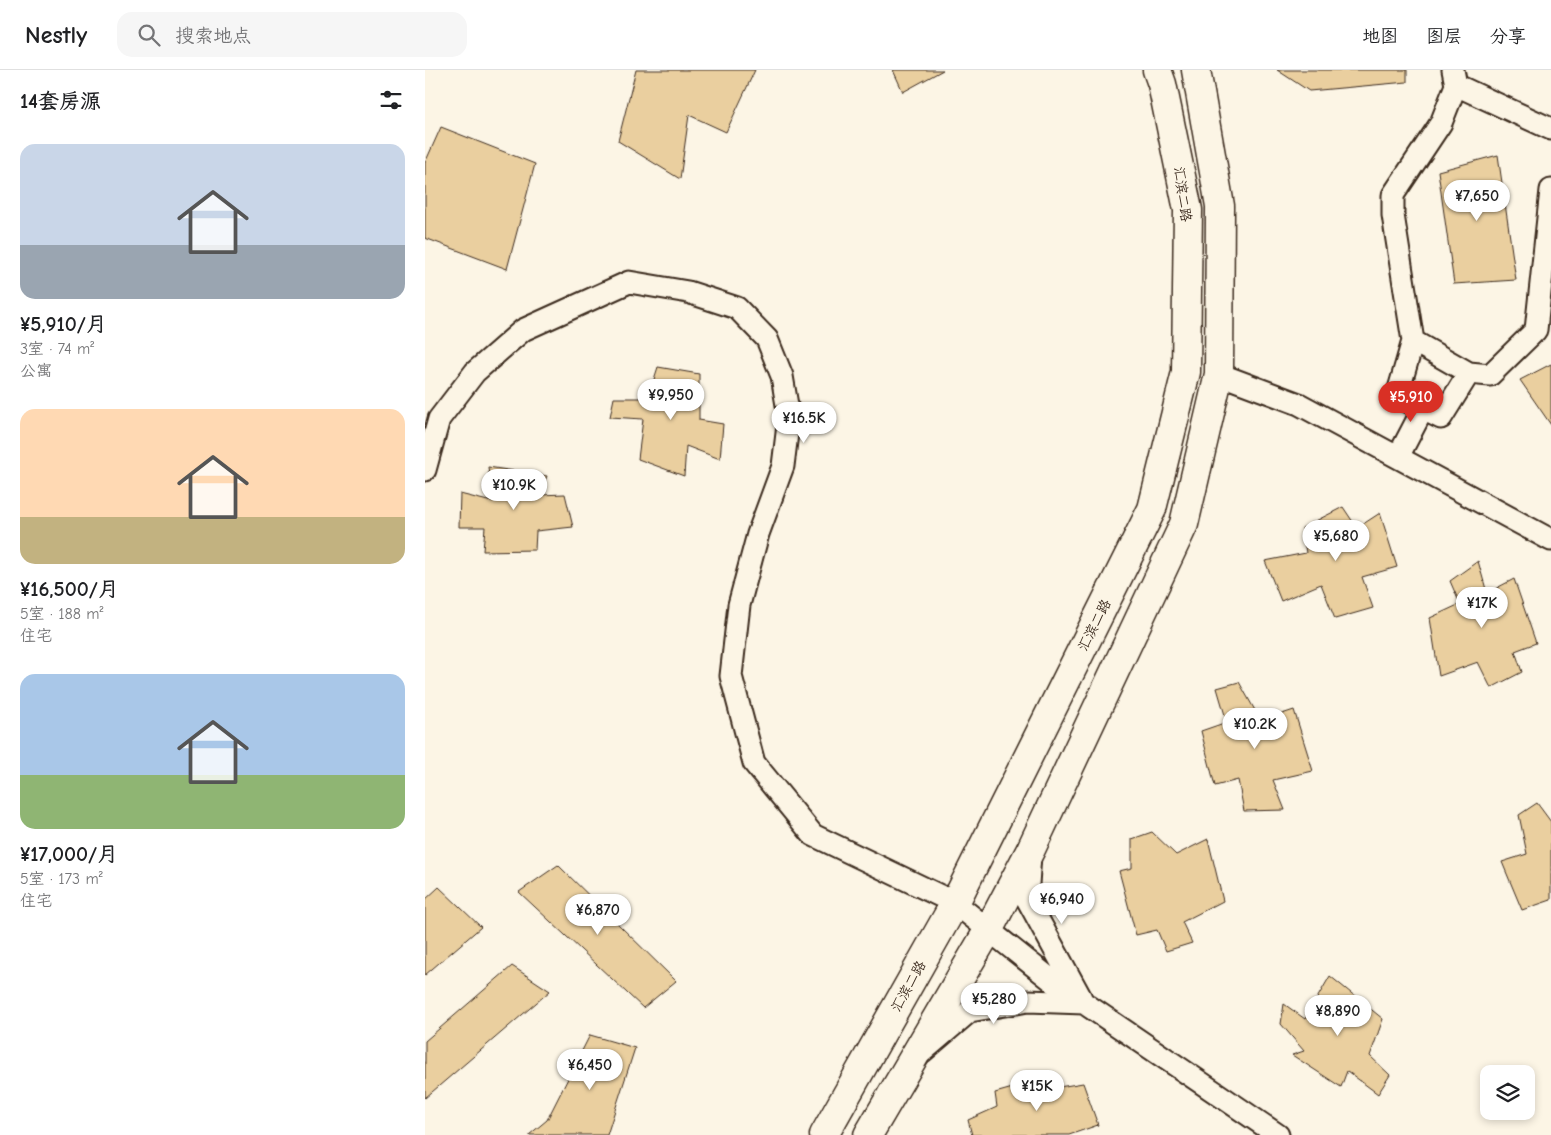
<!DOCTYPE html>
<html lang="zh">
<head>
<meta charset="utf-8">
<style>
  body { margin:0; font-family:"Comic Neue","LXGW WenKai TC",sans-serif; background:#f6f6f6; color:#202124; height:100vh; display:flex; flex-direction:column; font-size:19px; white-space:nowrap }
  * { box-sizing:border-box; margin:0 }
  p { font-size:16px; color:#757577 }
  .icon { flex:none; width:28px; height:28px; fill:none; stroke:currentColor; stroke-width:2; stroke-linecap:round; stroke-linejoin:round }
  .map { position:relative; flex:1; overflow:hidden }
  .panel { display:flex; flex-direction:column; background:#fff; width:425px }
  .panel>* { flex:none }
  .controls { position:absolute; left:1055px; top:995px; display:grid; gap:10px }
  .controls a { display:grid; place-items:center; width:55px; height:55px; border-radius:10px; background:#fff; box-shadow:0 2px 8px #0003; font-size:25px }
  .price { position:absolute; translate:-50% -42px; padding:0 11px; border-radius:18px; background:#fff; color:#222; font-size:16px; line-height:32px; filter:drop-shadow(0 1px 2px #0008) }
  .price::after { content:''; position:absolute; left:50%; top:30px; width:15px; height:11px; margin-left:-8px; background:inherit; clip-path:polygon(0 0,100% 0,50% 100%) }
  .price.current { background:#d93025; color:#fff }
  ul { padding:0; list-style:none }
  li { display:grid; align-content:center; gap:10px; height:265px; padding:0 20px }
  li span { display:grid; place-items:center; height:155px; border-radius:15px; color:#555 }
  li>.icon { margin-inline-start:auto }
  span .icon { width:90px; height:90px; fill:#fffc; stroke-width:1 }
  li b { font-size:21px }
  h2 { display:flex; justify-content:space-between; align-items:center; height:60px; padding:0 20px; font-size:21px }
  header { display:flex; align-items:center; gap:30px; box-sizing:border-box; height:70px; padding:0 25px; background:#fff; border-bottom:1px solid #e0e0e0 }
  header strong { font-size:24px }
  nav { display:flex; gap:28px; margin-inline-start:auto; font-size:18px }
  .search { width:350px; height:45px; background:#f6f6f6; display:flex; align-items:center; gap:12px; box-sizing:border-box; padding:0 18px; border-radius:15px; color:#757577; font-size:19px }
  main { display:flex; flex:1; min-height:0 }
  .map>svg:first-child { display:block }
  .building { fill:#eacf9f; stroke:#3b2a1e }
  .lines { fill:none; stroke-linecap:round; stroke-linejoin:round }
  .street-casing { stroke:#3b2a1e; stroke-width:25 }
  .primary-casing { stroke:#3b2a1e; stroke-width:31 }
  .street { stroke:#fcf5e5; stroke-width:21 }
  .primary { stroke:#fcf5e5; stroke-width:28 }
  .labels { text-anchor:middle; stroke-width:4; stroke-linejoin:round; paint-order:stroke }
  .street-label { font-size:14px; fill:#3b2a1e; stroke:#fcf5e5 }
</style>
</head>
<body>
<header>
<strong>Nestly</strong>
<div class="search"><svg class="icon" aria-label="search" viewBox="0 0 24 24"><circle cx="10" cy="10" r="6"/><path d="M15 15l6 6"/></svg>搜索地点</div>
<nav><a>地图</a><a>图层</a><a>分享</a></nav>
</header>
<main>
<section class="panel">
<h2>14套房源<svg class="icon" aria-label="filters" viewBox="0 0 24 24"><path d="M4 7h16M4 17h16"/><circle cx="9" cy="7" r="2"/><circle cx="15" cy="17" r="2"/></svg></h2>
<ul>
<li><span style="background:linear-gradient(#c9d6e8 65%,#9aa5b1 0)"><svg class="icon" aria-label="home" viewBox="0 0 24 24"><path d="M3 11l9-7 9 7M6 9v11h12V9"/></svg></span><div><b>¥5,910/月</b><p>3室 · 74 m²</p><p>公寓</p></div></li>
<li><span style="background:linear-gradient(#ffd9b3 70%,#c2b280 0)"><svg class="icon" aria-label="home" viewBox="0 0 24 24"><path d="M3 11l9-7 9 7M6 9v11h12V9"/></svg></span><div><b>¥16,500/月</b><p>5室 · 188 m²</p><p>住宅</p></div></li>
<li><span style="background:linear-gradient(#a9c7e8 65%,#8fb573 0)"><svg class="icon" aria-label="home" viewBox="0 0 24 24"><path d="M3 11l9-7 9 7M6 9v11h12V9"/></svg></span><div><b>¥17,000/月</b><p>5室 · 173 m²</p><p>住宅</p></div></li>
</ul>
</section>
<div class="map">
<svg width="1126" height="1065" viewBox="0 0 1126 1065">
  <rect width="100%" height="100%" fill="#fcf5e5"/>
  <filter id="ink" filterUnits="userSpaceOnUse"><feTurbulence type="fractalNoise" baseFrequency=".02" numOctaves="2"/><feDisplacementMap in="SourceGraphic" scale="10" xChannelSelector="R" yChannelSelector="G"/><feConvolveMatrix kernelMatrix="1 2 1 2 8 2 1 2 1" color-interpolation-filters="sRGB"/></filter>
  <g filter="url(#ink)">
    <path class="building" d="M 211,0 L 330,0 L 301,62 L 264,45 L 255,109 L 193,71 Z
      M 468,0 L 518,0 L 478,22 Z
      M 852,0 L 982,0 L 982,12 L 884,21 Z
      M 16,57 L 110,94 L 82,199 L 0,168 L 0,93 Z
      M 1073,85 L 1091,210 L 1029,214 L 1013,101 Z
      M 1126,294 L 1126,355 L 1095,310 Z
      M 233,297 L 274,304 L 274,350 L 298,354 L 295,389 L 261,376 L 259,406 L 213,389 L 218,349 L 185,347 L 189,328 L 223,328 Z
      M 63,397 L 122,406 L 114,425 L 140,424 L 148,457 L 111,461 L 110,480 L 58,481 L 60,457 L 34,457 L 35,424 L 67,432 Z
      M 918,437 L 932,458 L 955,443 L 972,497 L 937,507 L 948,538 L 910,549 L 896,514 L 856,531 L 840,491 L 881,483 L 877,458 Z
      M 1053,491 L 1062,523 L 1089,509 L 1111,573 L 1090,581 L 1097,602 L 1066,618 L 1053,592 L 1014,606 L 1005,548 L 1035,534 L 1025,511 Z
      M 814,612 L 836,651 L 869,640 L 888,701 L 848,710 L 860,740 L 819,741 L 813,710 L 790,716 L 776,661 L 802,652 L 792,618 Z
      M 1112,733 L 1126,752 L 1126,830 L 1097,840 L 1077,792 L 1102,784 L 1094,745 Z
      M 727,762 L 751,785 L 783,769 L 798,831 L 757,852 L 767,873 L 741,881 L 732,860 L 711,865 L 694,801 L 707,798 L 707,769 Z
      M 133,795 L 251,911 L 218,938 L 94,822 Z
      M 14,817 L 56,857 L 0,905 L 0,830 Z
      M 87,896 L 125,921 L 0,1028 L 0,971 Z
      M 905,906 L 958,949 L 945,986 L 965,1005 L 953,1024 L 922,1001 L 916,1017 L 867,985 L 879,981 L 856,954 L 859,934 L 880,949 Z
      M 165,965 L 210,978 L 182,1065 L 104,1065 L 122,1050 Z
      M 616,1010 L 628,1018 L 658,1013 L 673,1055 L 644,1065 L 547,1065 L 543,1050 L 572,1037 L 570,1023 Z"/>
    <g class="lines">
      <g class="street-casing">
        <path id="street" d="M 1028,0 L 1031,15 L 1016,53 L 968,125 L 968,145 L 988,271 L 972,326 L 1016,348 L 1044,303
          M 1031,15 L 1126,59
          M 988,271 L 1044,303 L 1065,305 L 1111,260 L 1126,120
          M 794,304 L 874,334 L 1126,470
          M 973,387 L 998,339
          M 0,400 L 14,349 L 50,302 L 98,260 L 204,212 L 263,222 L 312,238 L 342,269 L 357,306 L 364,347 L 358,396 L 333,464 L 314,535 L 306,606 L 329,693 L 388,765 L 530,833 L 634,916 L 853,1065
          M 605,785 L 602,829 L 656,928
          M 497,982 L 545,941 L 603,931 L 659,933"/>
      </g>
      <g class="primary-casing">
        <path id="primary" d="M 399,1065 L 530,833 L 727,439 L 761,302 L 763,140 L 737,14 L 732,0
          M 443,1065 L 564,859 L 606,779 L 759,454 L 794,304 L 795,136 L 771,0"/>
      </g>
      <use href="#street" class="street"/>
      <use href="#primary" class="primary"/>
    </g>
  </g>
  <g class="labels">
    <g class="street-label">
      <text transform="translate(758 124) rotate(82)" y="5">汇滨二路</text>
      <text transform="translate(669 555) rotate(-63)" y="5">汇滨二路</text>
      <text transform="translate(483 916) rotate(-61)" y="5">汇滨二路</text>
    </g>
  </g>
</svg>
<div class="controls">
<a><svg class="icon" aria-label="layers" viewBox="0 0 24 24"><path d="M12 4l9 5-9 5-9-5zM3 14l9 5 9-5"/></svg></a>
</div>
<b class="price" style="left:1052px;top:152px">¥7,650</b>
<b class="price" style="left:246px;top:351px">¥9,950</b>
<b class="price current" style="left:986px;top:353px">¥5,910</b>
<b class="price" style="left:379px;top:374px">¥16.5K</b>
<b class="price" style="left:89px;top:441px">¥10.9K</b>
<b class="price" style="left:911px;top:492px">¥5,680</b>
<b class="price" style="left:1057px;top:559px">¥17K</b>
<b class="price" style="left:830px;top:680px">¥10.2K</b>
<b class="price" style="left:637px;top:855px">¥6,940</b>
<b class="price" style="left:173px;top:866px">¥6,870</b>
<b class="price" style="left:569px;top:955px">¥5,280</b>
<b class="price" style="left:913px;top:967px">¥8,890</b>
<b class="price" style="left:165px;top:1021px">¥6,450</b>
<b class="price" style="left:612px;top:1042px">¥15K</b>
</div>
</main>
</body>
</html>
